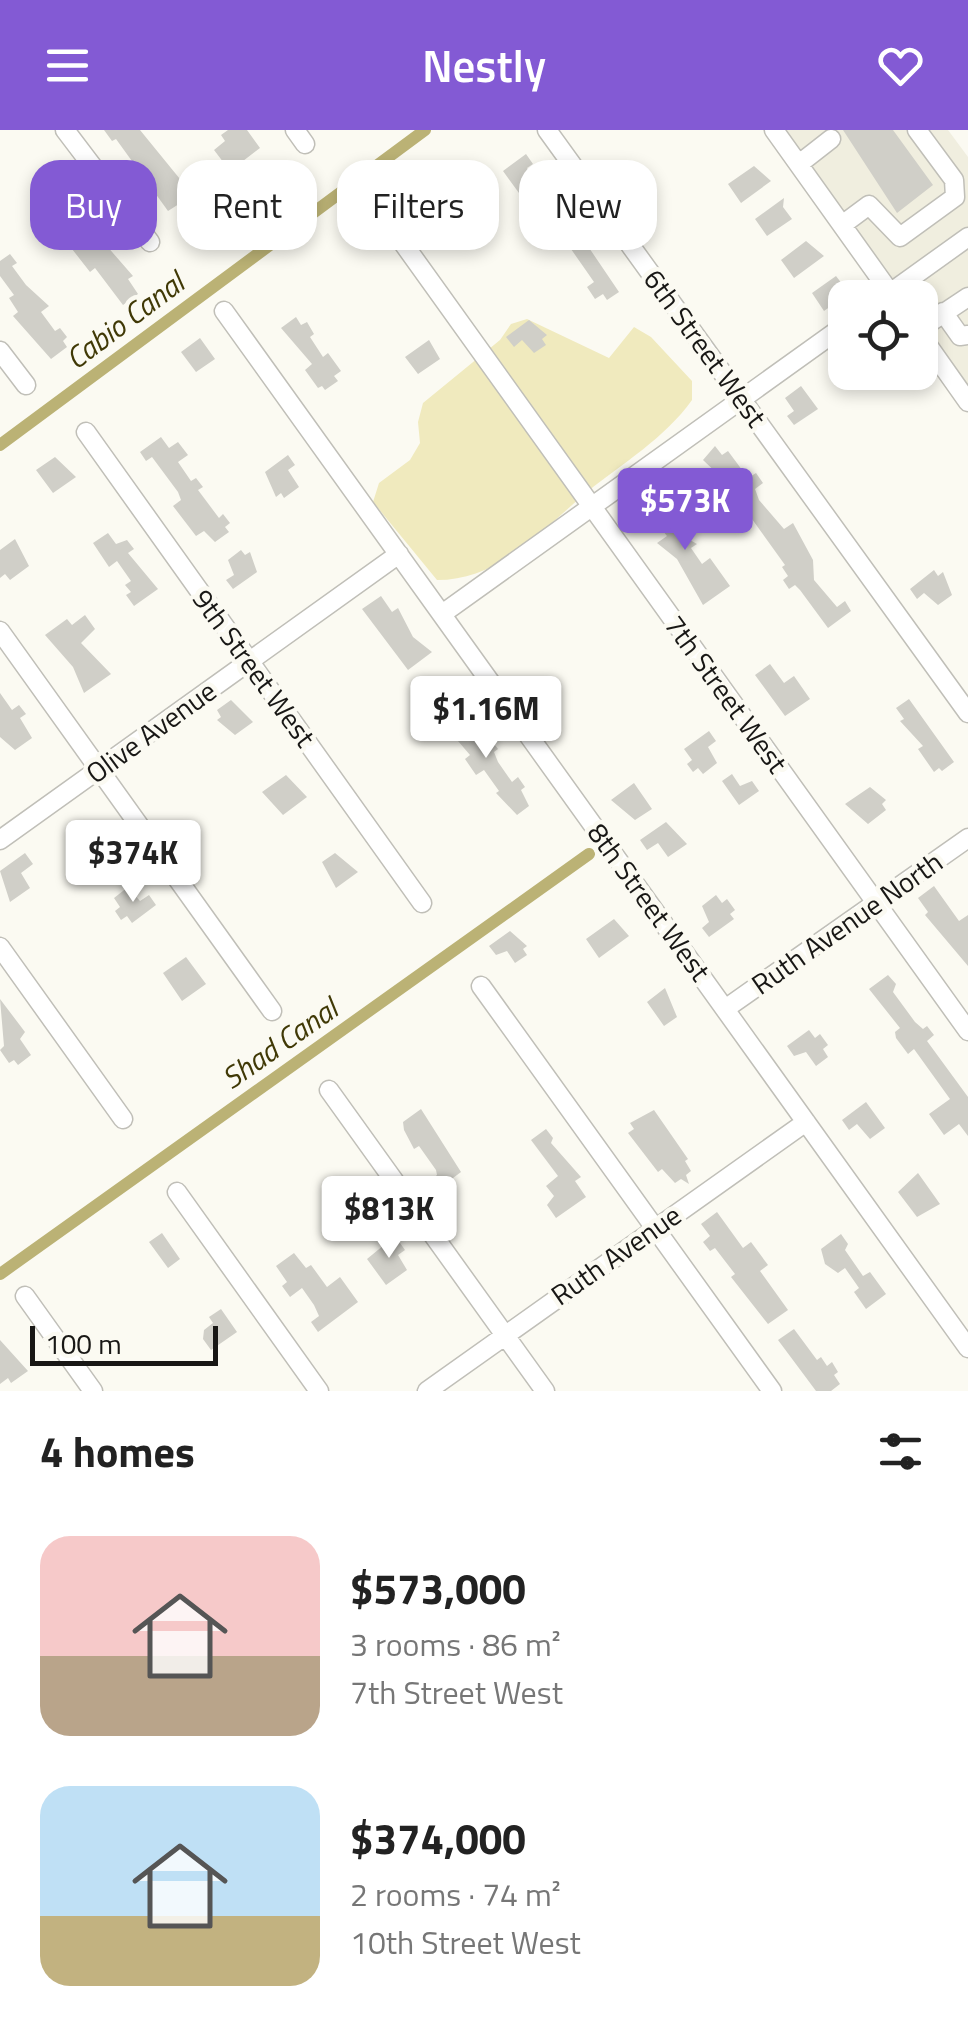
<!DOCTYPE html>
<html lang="en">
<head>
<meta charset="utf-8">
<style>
  body { margin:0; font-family:"Titillium Web",sans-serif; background:#f2f2f2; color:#222; height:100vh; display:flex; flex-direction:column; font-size:38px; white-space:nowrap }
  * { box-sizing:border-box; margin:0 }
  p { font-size:32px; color:#767676 }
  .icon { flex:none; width:55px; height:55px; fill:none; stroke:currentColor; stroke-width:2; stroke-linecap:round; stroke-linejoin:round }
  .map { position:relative; height:1261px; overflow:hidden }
  .side { display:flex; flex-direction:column; background:#fff; flex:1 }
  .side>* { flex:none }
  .guide { position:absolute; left:30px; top:30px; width:910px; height:90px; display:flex; gap:20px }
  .tools { position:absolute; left:828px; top:150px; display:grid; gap:20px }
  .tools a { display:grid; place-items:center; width:110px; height:110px; border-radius:20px; background:#fff; box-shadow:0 5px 15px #0003; font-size:50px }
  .scale { position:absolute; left:30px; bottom:25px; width:188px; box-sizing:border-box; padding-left:10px; border:5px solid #181715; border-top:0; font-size:28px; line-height:35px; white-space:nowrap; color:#181715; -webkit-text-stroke:8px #fbfaf2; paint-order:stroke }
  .price { position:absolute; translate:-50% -85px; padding:0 22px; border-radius:10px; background:#fff; color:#222; font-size:32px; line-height:65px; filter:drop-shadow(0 2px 5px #0008) }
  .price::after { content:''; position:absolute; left:50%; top:60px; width:30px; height:22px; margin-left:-15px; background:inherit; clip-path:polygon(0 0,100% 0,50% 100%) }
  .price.on { background:#835ad4; color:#fff }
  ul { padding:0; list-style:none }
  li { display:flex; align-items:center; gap:30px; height:250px; padding:0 40px }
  li span { display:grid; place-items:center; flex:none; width:280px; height:200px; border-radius:30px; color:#555 }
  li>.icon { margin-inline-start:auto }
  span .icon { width:120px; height:120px; fill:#fffc; stroke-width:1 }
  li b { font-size:42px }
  h2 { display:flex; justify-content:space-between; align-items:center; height:120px; padding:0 40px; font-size:42px }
  .pill { padding:0 35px; border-radius:30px; background:#fff; box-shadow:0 5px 15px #0003; font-size:35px; line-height:90px }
  .pill.on { background:#835ad4; color:#fff }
  header { display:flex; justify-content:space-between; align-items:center; height:130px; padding:0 40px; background:#835ad4; color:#fff; font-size:45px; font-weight:600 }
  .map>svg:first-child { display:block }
  .built { fill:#f0eedf }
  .green { fill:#f0eabe }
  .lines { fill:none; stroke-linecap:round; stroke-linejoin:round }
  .canal { stroke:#bbb275; stroke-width:12 }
  .building { fill:#d0cfc8 }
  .minor-casing { stroke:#c0bfb8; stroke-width:21 }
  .minor { stroke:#fff; stroke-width:18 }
  .labels { text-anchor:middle; stroke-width:9; stroke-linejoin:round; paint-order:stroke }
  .street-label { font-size:28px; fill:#181715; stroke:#fbfaf2 }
  .water-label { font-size:30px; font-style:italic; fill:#403906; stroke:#fbfaf2 }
</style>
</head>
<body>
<header><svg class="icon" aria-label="menu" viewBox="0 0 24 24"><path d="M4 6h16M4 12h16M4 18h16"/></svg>Nestly<svg class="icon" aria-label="heart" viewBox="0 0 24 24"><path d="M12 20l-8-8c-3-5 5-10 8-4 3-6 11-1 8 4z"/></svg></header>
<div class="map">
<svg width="968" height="1261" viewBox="0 0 968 1261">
  <rect width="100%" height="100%" fill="#fbfaf2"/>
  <path class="built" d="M 763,0 L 948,0 L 968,27 L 968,274 L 920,208 L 920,168 L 891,167 Z"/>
  <path class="green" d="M 527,189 L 609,228 L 634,197 L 651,207 L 692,251 L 692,270 C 665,308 623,333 587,362 C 543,399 500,450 437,450 L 373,372 L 379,353 L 410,330 L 420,313 L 418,292 L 423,273 L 500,210 L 511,194 Z"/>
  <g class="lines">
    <path class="canal" d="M 0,315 L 425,0
      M 0,1144 L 589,724"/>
  </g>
  <path class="building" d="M 104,0 L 140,0 L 193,65 L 168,81 L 116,9 L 112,11 Z
    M 228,0 L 247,0 L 260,18 L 230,41 L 214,20 L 225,11 L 221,5 Z
    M 843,0 L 893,0 L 933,55 L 897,83 Z
    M 526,24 L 533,34 L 527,38 L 536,51 L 519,63 L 503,41 Z
    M 754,36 L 771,51 L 741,73 L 728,54 Z
    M 418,37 L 437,63 L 421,74 L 408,59 L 401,64 L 394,55 Z
    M 784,68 L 783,77 L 792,89 L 767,106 L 755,89 Z
    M 577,100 L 619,162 L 607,170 L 603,164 L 595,169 L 587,157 L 594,152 L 564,109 Z
    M 91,106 L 106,115 L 133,146 L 128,149 L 138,164 L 123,175 L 95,138 L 90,142 L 72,119 Z
    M 806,111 L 824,126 L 794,148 L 781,130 Z
    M 10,124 L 17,133 L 12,136 L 26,155 L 49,176 L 41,182 L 55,201 L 60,198 L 67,207 L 63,211 L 67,217 L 51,229 L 13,186 L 18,182 L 9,168 L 14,165 L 0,146 L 0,131 Z
    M 836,146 L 849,163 L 824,181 L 812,163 Z
    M 296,187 L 301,195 L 307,192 L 314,204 L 310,207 L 323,227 L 328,223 L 341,241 L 334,246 L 338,251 L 325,260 L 322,256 L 318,258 L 305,240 L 312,234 L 281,198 Z
    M 529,190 L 547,205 L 542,209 L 546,215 L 534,223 L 522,210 L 514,217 L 506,207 Z
    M 200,208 L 215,229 L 196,242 L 181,222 Z
    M 429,210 L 440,229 L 418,244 L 405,227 Z
    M 801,256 L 818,279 L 794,295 L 787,286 L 794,281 L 785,268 Z
    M 161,307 L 169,318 L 178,312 L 188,325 L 178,332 L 191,351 L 196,348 L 203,357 L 198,360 L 219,388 L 223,384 L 230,393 L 225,397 L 229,402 L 215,412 L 204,401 L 196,406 L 173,376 L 181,370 L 178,362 L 152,327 L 146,331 L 140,322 Z
    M 715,316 L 722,325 L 728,321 L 748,348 L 756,343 L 763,353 L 755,359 L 759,370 L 784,399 L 793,393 L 813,430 L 814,450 L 837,477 L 845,471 L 851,481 L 828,498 L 800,460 L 795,455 L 789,459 L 783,450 L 788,446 L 782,437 L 785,435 L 724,350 L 703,330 Z
    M 288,325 L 295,335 L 288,340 L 299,357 L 284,368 L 281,363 L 276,367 L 265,342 Z
    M 55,327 L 76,347 L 53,363 L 36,340 Z
    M 652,364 L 683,406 L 697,414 L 691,418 L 702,434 L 710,428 L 730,456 L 703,475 L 677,429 L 657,413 L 667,406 L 650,385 L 645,389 L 635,376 Z
    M 108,403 L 116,414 L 127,410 L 134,419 L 128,423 L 158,459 L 134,476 L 126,465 L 131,462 L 125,455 L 131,451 L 117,431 L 109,437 L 93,413 Z
    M 15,409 L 29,436 L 10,450 L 5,444 L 0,448 L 0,420 Z
    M 241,420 L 245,425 L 250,422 L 257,442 L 233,459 L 226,450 L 234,445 L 228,430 Z
    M 934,440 L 938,446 L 943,442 L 952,465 L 938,475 L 924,463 L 917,469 L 910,459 Z
    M 381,466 L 392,482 L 398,478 L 413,507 L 432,522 L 408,540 L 362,479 Z
    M 85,485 L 95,499 L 81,513 L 111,544 L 84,563 L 73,537 L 45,505 L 67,489 L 72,495 Z
    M 770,534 L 784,553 L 794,546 L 810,569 L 785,586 L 755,545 Z
    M 0,563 L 12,580 L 19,575 L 26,584 L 20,588 L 32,608 L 15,620 L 0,607 Z
    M 909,569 L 954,632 L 942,641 L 939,638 L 934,642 L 918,619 L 923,616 L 900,591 L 904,589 L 896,578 Z
    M 231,570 L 253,592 L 235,605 L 217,590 L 221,587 L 217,580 Z
    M 462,575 L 469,584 L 464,587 L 468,596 L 483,616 L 491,610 L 498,619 L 494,622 L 498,632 L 512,652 L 518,647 L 525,657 L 521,660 L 529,676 L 517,685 L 496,663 L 499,661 L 484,640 L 476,645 L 465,629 L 470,625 L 440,590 Z
    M 709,601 L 716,611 L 708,617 L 717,633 L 703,644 L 698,638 L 693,642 L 687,634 L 692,630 L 684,619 Z
    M 732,644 L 740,656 L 752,651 L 759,661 L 739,675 L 722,651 Z
    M 286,645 L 307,667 L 283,685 L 262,662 Z
    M 634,653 L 652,679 L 635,690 L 611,670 Z
    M 870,657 L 886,670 L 882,674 L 886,680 L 868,694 L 845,674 Z
    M 666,692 L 687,714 L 668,727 L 658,713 L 647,720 L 640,710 Z
    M 25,723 L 33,734 L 21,743 L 30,758 L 10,772 L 0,741 Z
    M 335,723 L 358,742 L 336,758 L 322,732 Z
    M 934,756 L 959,791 L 968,785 L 968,836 L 925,785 L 928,782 L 918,768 Z
    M 128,757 L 140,771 L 149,765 L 156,775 L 132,793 L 127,786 L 121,790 L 115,781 L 120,777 L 114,768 Z
    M 716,765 L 722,773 L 727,769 L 735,780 L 730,784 L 734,789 L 709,807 L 702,798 L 709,792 L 702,776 Z
    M 614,789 L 629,806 L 599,828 L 586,809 Z
    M 510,801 L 527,816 L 523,819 L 527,825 L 515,833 L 507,821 L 496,825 L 489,816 Z
    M 186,827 L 206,854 L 182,871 L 163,843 Z
    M 888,845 L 896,854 L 893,862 L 915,892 L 923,899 L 927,896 L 934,905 L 927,911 L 968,967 L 968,1006 L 959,994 L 944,1005 L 929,984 L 950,969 L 914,919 L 908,924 L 896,908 L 895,902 L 900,898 L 869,859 Z
    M 665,858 L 677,887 L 664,896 L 647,872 Z
    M 0,869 L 25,902 L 20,909 L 31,925 L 18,935 L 14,930 L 9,933 L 0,920 L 4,916 Z
    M 809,900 L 815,908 L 820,904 L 828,915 L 823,919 L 828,927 L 816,936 L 806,922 L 794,926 L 787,916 Z
    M 866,972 L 885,998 L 870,1009 L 857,994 L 849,1000 L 842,990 Z
    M 421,979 L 461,1042 L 437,1060 L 430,1051 L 437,1045 L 436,1040 L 419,1016 L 414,1019 L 404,1000 L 403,992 Z
    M 654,980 L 688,1029 L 685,1031 L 691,1041 L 686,1045 L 689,1054 L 681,1049 L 675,1053 L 662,1039 L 658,1042 L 628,1003 L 634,999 L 630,993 Z
    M 546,999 L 553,1008 L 551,1013 L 581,1047 L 575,1051 L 586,1067 L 556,1088 L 547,1075 L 554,1066 L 546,1056 L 558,1046 L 531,1010 Z
    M 918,1043 L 940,1074 L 917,1087 L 898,1062 Z
    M 717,1082 L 743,1118 L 751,1112 L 768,1135 L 760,1141 L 788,1180 L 768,1194 L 731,1147 L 735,1144 L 715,1118 L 710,1121 L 703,1112 L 710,1106 L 701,1094 Z
    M 162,1103 L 180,1129 L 168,1138 L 149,1112 Z
    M 841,1104 L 848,1114 L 845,1120 L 863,1146 L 870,1142 L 886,1164 L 866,1179 L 854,1162 L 859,1158 L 845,1138 L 838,1143 L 825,1134 L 821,1119 Z
    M 395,1106 L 405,1120 L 398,1125 L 407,1140 L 386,1155 L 367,1129 Z
    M 294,1123 L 306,1138 L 311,1135 L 327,1157 L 340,1147 L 358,1172 L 318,1202 L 311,1192 L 319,1186 L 314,1175 L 302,1158 L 290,1167 L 282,1156 L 287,1152 L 276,1136 Z
    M 221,1179 L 237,1202 L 211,1220 L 203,1209 L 204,1200 L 213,1193 L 209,1187 Z
    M 794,1199 L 817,1230 L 821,1227 L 827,1236 L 832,1232 L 838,1242 L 834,1245 L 840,1254 L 831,1261 L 816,1261 L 778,1210 Z
    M 0,1210 L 28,1241 L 11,1253 L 8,1248 L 0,1254 Z"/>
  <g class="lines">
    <g class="minor-casing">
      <path id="minor" d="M 65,0 L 150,112
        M 295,0 L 305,14
        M 547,0 L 968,583
        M 774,0 L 894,168
        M 799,34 L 831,9
        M 380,81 L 968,901
        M 842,95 L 869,75 L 900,107 L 955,67 L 954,50 L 917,0
        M 883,168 L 968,107
        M 224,181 L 968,1218
        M 943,182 L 960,206 L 968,205
        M 920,199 L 968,167
        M 920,204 L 968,272
        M 0,221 L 26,255
        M 86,302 L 422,773
        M 442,484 L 845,195
        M 0,501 L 272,881
        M 0,710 L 399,424
        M 0,817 L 123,989
        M 481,856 L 772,1261
        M 725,879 L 968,708
        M 329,960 L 545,1261
        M 177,1062 L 319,1261
        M 25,1166 L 93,1261
        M 427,1261 L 806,992"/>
    </g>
    <use href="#minor" class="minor"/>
  </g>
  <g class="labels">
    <g class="street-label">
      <text transform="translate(705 218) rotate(54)" y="10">6th Street West</text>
      <text transform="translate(254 538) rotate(54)" y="10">9th Street West</text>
      <text transform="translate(726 564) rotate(54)" y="10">7th Street West</text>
      <text transform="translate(151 602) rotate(-36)" y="10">Olive Avenue</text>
      <text transform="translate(649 772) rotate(54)" y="10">8th Street West</text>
      <text transform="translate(847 793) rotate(-35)" y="10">Ruth Avenue North</text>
      <text transform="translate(616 1125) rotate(-35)" y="10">Ruth Avenue</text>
    </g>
    <g class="water-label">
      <text transform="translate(125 191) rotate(-37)" y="10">Cabio Canal</text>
      <text transform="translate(280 914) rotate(-35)" y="10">Shad Canal</text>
    </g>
  </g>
</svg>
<div class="tools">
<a><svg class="icon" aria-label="locate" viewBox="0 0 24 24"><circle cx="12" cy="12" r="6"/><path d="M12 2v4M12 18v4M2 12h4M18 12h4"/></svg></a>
</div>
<div class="scale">100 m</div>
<b class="price on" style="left:685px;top:423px">$573K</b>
<b class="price" style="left:486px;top:631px">$1.16M</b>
<b class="price" style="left:133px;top:775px">$374K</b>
<b class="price" style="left:389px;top:1131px">$813K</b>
<div class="guide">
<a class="pill on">Buy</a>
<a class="pill">Rent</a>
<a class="pill">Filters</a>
<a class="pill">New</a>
</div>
</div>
<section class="side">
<h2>4 homes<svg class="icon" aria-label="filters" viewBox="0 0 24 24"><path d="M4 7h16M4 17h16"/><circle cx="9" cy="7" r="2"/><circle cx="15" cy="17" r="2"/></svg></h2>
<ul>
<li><span style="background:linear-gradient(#f6c9c9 60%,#b9a48a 0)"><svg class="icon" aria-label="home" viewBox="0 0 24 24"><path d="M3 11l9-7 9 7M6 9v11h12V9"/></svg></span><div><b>$573,000</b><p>3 rooms · 86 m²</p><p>7th Street West</p></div></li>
<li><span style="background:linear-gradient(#bfe0f5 65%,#c2b280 0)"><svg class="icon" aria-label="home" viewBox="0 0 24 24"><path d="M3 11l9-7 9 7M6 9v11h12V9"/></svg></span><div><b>$374,000</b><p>2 rooms · 74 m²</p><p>10th Street West</p></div></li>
</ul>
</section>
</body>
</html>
